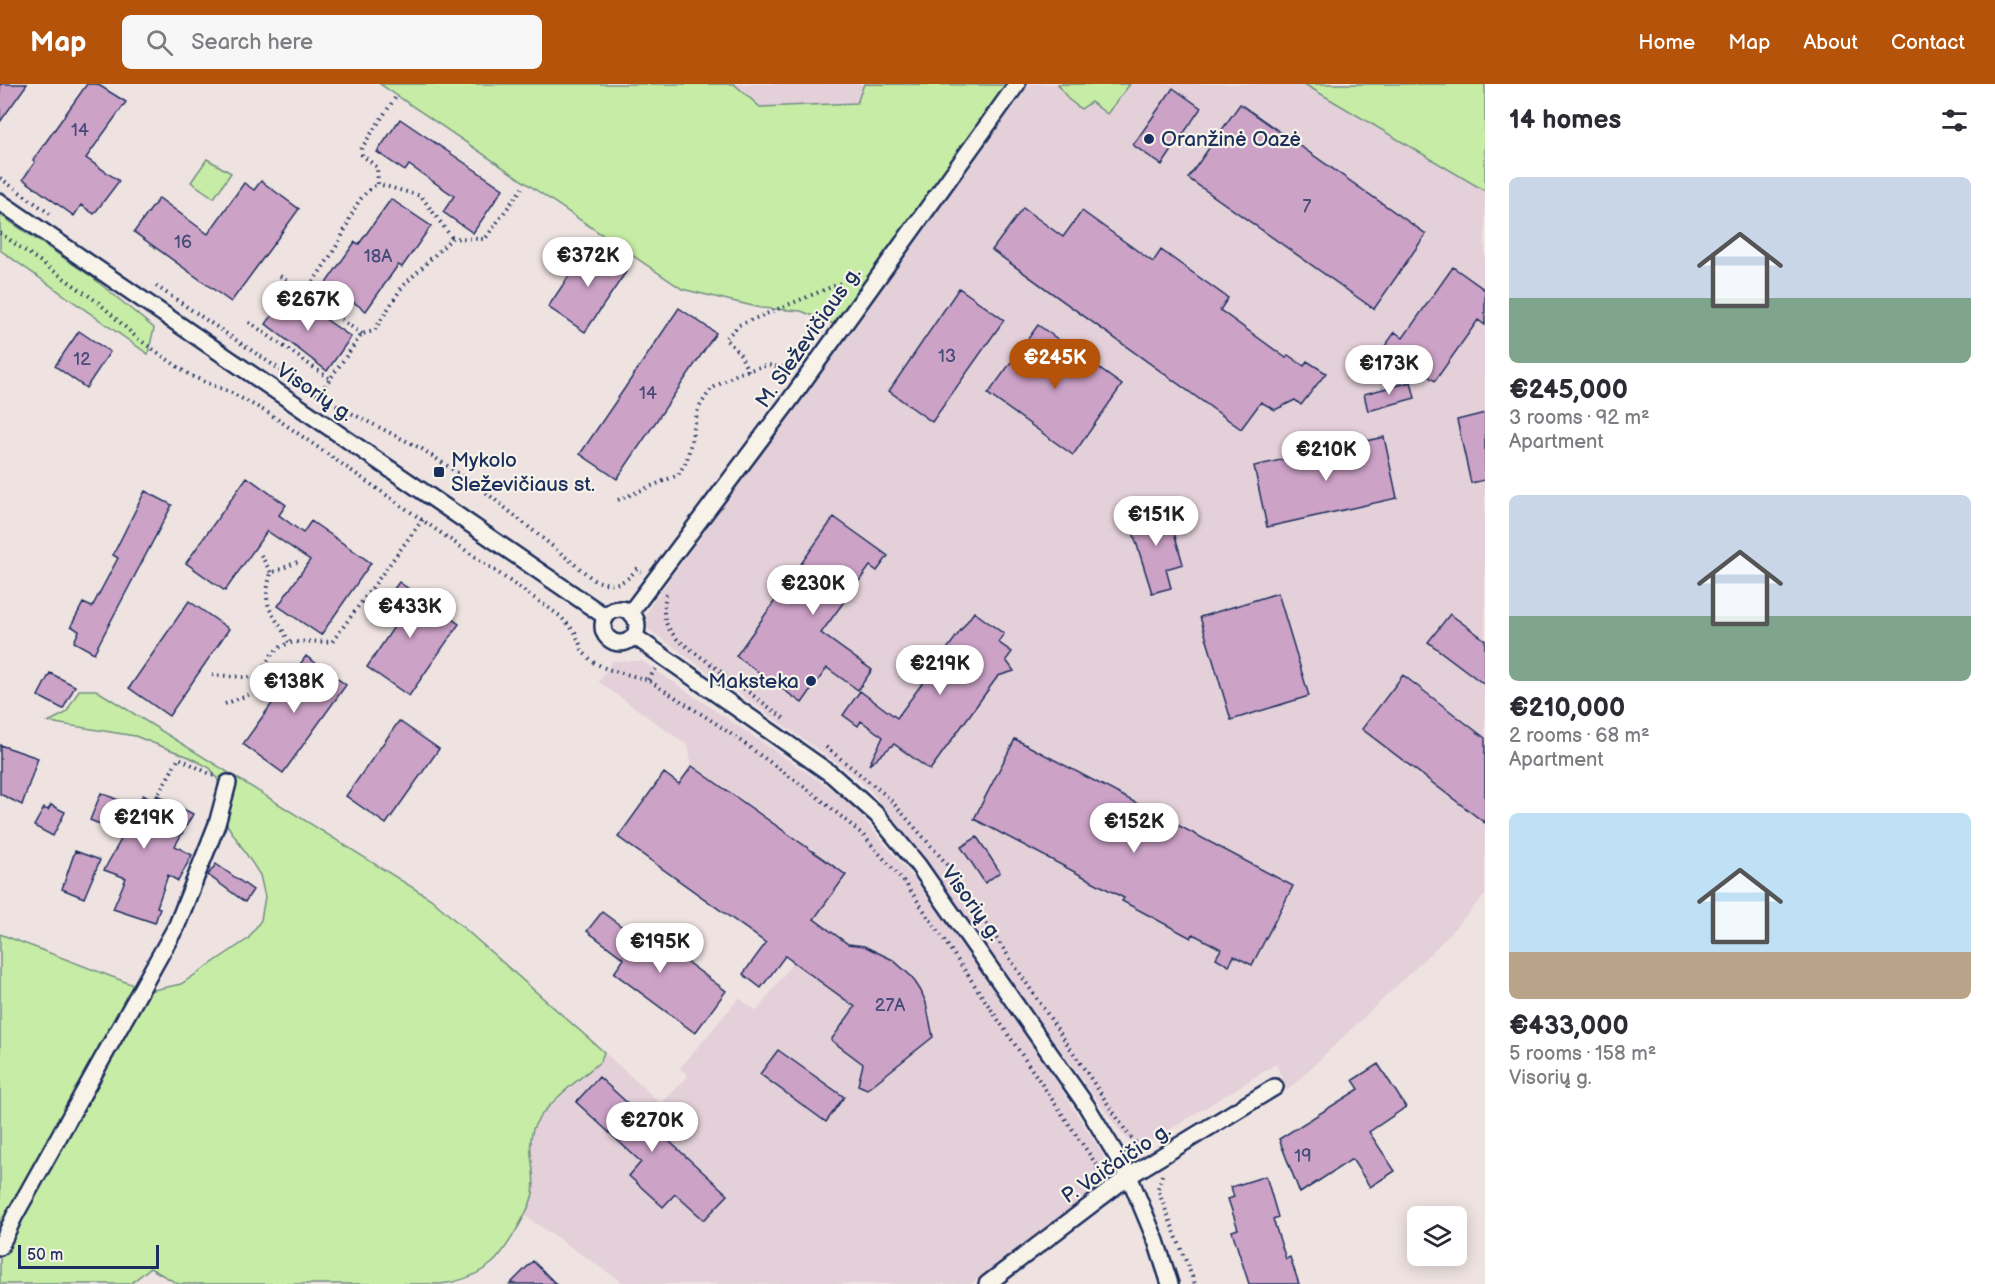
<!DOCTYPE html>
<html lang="en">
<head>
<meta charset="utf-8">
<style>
  body { margin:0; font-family:"Balsamiq Sans",sans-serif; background:#f7f7f7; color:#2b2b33; height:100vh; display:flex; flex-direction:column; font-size:22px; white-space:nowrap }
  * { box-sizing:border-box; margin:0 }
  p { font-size:20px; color:#7c7c81 }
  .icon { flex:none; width:33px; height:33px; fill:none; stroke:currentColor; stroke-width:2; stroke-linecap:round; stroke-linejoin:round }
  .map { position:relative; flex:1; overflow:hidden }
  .sheet { display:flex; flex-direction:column; background:#fff; width:510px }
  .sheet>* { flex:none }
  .controls { position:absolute; left:1407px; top:1122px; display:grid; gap:12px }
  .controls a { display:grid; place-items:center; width:60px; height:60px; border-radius:9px; background:#fff; box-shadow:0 3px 15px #0003; font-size:30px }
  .scale { position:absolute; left:18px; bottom:15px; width:141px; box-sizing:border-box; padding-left:6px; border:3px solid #1b2f5e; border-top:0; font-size:16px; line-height:21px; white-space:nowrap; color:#1b2f5e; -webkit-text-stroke:4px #f7f3e8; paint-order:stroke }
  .price { position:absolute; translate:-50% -51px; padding:0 14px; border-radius:21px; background:#fff; color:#222; font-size:20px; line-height:39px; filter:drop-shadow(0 2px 3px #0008) }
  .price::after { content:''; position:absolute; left:50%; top:36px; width:18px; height:14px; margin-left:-9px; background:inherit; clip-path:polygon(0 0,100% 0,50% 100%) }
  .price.current { background:#b45309; color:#fff }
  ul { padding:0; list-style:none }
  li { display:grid; align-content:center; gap:12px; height:318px; padding:0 24px }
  li span { display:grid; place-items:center; height:186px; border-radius:9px; color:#555 }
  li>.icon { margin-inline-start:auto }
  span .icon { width:108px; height:108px; fill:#fffc; stroke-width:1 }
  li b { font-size:26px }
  h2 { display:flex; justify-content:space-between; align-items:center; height:72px; padding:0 24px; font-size:26px }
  header { display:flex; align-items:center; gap:36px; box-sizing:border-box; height:84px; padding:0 30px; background:#b45309; color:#fff }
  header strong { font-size:28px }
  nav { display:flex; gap:33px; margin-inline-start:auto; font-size:21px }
  .search { width:420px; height:54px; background:#f7f7f7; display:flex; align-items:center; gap:15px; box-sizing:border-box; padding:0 21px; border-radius:9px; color:#7c7c81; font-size:22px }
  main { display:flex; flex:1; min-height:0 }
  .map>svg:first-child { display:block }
  .built { fill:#e4d0d9 }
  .green { fill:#c7eca5; stroke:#718e82; stroke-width:1.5 }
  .building { fill:#cca2c7; stroke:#1b2f5e; stroke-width:1.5 }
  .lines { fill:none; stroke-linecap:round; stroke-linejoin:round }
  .street-casing { stroke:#1b2f5e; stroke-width:20 }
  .path { stroke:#1b2f5e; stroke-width:4; stroke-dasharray:1.5 4.5; stroke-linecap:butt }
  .street { stroke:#f7f3e8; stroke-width:15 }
  .poi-dot { fill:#1b2f5e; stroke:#f7f3e8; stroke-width:2 }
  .labels { text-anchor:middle; stroke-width:4.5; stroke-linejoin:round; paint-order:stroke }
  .number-label { font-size:18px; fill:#474c78 }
  .poi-label { font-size:21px; fill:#1b2f5e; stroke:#f7f3e8; text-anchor:start }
  .street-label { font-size:21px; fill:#1b2f5e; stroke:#f7f3e8 }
</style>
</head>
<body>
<header>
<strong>Map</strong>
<div class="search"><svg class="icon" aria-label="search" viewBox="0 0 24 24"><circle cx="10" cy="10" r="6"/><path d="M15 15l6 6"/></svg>Search here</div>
<nav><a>Home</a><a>Map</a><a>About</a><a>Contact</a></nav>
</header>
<main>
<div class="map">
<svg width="1485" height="1200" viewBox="0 0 1485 1200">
  <rect width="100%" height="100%" fill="#eee3e1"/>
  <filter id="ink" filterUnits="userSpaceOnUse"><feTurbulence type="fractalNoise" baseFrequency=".0167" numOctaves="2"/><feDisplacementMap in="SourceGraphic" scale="12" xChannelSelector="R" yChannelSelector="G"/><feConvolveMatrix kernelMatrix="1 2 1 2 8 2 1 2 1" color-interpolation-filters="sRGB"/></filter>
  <g filter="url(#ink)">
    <path class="built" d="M 734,0 L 864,0 L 858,19 L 760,23 Z
      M 1029,0 L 1304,0 L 1485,107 L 1485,811 L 1437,863 L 1287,1007 L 1276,980 L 1153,1056 L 1140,1060 L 1130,1057 L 1122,1050 L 870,706 L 855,692 L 648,545 L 645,535 L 650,522 Z
      M 612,577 L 642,577 L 849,717 L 918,800 L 1009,923 L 1103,1071 L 1106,1086 L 1099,1103 L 971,1200 L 625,1200 L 525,1132 L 533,1108 L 530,1069 L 533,1044 L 547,1025 L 601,977 L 604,968 L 661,1020 L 688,992 L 680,984 L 739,914 L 757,927 L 793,878 L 787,873 L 846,791 L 692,682 L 688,662 L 599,598 Z"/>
    <path class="green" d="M 380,0 L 734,0 L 760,23 L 857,19 L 864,0 L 1006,1 L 834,240 L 801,227 L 761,224 L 682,205 Z
      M 1058,0 L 1130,0 L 1107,30 L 1091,18 L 1081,25 L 1068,15 Z
      M 1304,0 L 1485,0 L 1485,107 Z
      M 207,75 L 231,89 L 214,114 L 191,98 Z
      M 0,131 L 92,193 L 154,244 L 148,270 L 0,166 Z
      M 79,606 L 96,606 L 431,815 L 604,968 L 601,977 C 582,993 542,1022 533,1045 C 526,1067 537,1089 533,1109 C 530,1126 504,1170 491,1180 C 476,1192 459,1198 440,1200 L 178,1200 L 150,1184 L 130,1200 L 0,1200 L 0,850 L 149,907 L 181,900 L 248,855 L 261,836 L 265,813 L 260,791 L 222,733 L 218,696 L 210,684 L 189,673 L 135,652 L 48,638 L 66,629 Z"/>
    <path class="building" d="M 0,0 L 27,0 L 0,38 Z
      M 87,0 L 97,0 L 126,18 L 86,74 L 119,97 L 94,130 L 81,121 L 74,132 L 23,95 L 35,78 L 33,76 Z
      M 1173,4 L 1201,24 L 1162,81 L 1133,61 Z
      M 1240,20 L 1426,150 L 1374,225 L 1188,94 Z
      M 400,35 L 503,105 L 473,149 L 443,128 L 454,112 L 409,81 L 405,87 L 377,68 Z
      M 261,97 L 299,125 L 231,218 L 134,148 L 159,114 L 208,150 L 244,99 L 254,106 Z
      M 391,115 L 431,142 L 402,183 L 398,181 L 366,227 L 326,199 L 355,158 L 359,160 Z
      M 1023,124 L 1063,153 L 1082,127 L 1153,178 L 1161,166 L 1228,214 L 1220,226 L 1286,274 L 1288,271 L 1304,282 L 1307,277 L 1326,289 L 1301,321 L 1295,316 L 1275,326 L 1261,318 L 1241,345 L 992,166 Z
      M 591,159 L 628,185 L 585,248 L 548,223 Z
      M 1453,183 L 1485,206 L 1485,241 L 1478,236 L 1435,297 L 1385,262 L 1395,248 L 1403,254 Z
      M 959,204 L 1004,236 L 932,338 L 889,307 Z
      M 288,209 L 351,253 L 327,287 L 266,240 Z
      M 679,224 L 716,249 L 617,395 L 580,370 Z
      M 1038,241 L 1122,301 L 1073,371 L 988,310 Z
      M 79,247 L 110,268 L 86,304 L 55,282 Z
      M 1411,298 L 1415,314 L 1368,327 L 1364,310 Z
      M 1485,329 L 1485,396 L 1471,399 L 1457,336 Z
      M 1384,353 L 1397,414 L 1267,443 L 1254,382 Z
      M 247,393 L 286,421 L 279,431 L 303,449 L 311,437 L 371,479 L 321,551 L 278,522 L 310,476 L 267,447 L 225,507 L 186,479 Z
      M 145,407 L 172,421 L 94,569 L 74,558 L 79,547 L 71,542 L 83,519 L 92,523 L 118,474 L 113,471 Z
      M 1148,424 L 1151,436 L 1169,431 L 1183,480 L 1166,485 L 1171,504 L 1152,509 L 1127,429 Z
      M 834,433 L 888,472 L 877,487 L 870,482 L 821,549 L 872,586 L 858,606 L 827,584 L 802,619 L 736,572 Z
      M 399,498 L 459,540 L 409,612 L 367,583 L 398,537 L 376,521 L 386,506 L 391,509 Z
      M 1278,509 L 1309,612 L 1231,636 L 1200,533 Z
      M 189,517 L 229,545 L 169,632 L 129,604 Z
      M 974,528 L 1004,550 L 998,558 L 1012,568 L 1006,576 L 1014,587 L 998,592 L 930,686 L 894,660 L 869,681 L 883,653 L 861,637 L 858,642 L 843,631 L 860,607 L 897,634 Z
      M 1450,530 L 1485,556 L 1485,601 L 1428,558 Z
      M 306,572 L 346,601 L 283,689 L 243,660 Z
      M 50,589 L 75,602 L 63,625 L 38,612 Z
      M 1403,591 L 1485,654 L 1485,739 L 1362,645 Z
      M 399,637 L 439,665 L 386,740 L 346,712 Z
      M 1015,655 L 1293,802 L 1252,881 L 1234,872 L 1229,882 L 1216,874 L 1221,865 L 1193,850 L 1191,854 L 1122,817 L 1124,814 L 974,735 Z
      M 0,661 L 38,674 L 22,721 L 0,710 Z
      M 692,682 L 846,791 L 814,835 L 848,860 L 864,862 L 893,876 L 912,893 L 921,907 L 926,919 L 933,953 L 870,1003 L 867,1005 L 858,1001 L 863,980 L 831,956 L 855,923 L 785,872 L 761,904 L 743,890 L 766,859 L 618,753 L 664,689 L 679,700 Z
      M 101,709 L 136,723 L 143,711 L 154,717 L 157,711 L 193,730 L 175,762 L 192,771 L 178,797 L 168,791 L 157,823 L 160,824 L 155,839 L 113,825 L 126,794 L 104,786 L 124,750 L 90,736 Z
      M 51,721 L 65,728 L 53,752 L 34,742 L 44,724 L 48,726 Z
      M 977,753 L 1000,788 L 985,799 L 961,763 Z
      M 75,767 L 100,776 L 84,814 L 62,805 Z
      M 216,780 L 253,806 L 245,818 L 208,791 Z
      M 602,828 L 639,855 L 645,847 L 726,907 L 695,949 L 614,889 L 624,875 L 587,847 Z
      M 778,966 L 844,1013 L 826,1038 L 760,990 Z
      M 1378,980 L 1406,1023 L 1369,1048 L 1395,1087 L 1370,1103 L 1352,1075 L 1300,1109 L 1279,1055 L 1359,1005 L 1353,996 Z
      M 599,993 L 728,1111 L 704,1136 L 675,1110 L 663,1123 L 629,1092 L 641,1078 L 576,1018 Z
      M 1266,1092 L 1278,1133 L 1273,1135 L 1286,1175 L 1290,1173 L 1299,1200 L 1249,1200 L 1232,1147 L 1238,1145 L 1228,1115 L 1234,1113 L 1231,1103 Z
      M 533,1177 L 556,1200 L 510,1200 Z"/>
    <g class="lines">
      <g class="street-casing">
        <path id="street" d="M 0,118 L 606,533
          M603 542a17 17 0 1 1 34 0a17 17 0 1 1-34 0Z
          M 630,529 L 790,316 L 1017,0
          M 634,552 L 831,690 L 877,731 L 918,781 L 1086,1021 L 1129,1092 L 1156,1157 L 1170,1200
          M 0,1163 L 14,1133 L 177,841 L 217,740 L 228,699
          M 987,1200 L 1129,1092 L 1275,1003"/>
      </g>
      <path class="path" d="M 395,14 L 361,65 L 362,71 L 377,83 L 378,100 L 421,112 L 452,154
        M 0,94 L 53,132
        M 0,149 L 99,219 L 137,254 L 191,292 L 232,309 L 270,330 L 560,532 L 575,548 L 583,568 L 593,578 L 607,585 L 648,596 L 717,640 L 814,710 L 862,750 L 906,800 L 1098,1083 L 1094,1098
        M 280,192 L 305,210
        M 156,202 L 325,316 L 422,365 L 483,406 L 594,496 C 614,503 623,501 637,485 L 641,488
        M 249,238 L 330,295 L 362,250 L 374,247 L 402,203 L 452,154 L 485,155 L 522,104
        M 362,250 L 305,210 C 317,191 331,173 341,154 C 352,132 356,112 378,100
        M 748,287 L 739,268 L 725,255 L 739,241 L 858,192
        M 318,312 L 330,295
        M 618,416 L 678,391 L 687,376 L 698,325 L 711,305 L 739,289 L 768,281 L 794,286
        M 261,471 L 271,489
        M 666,510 C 662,531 663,540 678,556 L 785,635
        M 289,558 C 274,527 260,527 271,489 L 300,477
        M 212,591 L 259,594
        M 648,596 L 656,585
        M 225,620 L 255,608 C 272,557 280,556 332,558 L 423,435
        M 826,663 L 888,713 L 945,778 L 1128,1050 L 1137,1060 L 1146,1063
        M 159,709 L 179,674 L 214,692
        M 1162,1091 L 1158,1104 L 1161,1114 L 1195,1200"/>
      <use href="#street" class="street"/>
    </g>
  </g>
  <g class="poi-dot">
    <circle cx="1149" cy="55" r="6"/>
    <rect x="433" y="382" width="12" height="12" rx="3"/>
    <circle cx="811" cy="597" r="6"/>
  </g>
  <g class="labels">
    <g class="number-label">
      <text x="80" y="52">14</text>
      <text x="1307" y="128">7</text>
      <text x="183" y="164">16</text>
      <text x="378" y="178">18A</text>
      <text x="947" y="278">13</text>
      <text x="82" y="281">12</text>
      <text x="648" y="315">14</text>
      <text x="890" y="927">27A</text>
      <text x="1303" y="1078">19</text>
    </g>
    <g class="poi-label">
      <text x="1161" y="62">Oranžinė Oazė</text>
      <text x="451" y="383">Mykolo<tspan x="451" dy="24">Sleževičiaus st.</tspan></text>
      <text x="799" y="604" text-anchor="end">Maksteka</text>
    </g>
    <g class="street-label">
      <text transform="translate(808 253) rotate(-55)" y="7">M. Sleževičiaus g.</text>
      <text transform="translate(315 308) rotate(34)" y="7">Visorių g.</text>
      <text transform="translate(972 819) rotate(54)" y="7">Visorių g.</text>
      <text transform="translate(1116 1079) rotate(-34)" y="7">P. Vaičaičio g.</text>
    </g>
  </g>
</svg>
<div class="controls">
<a><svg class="icon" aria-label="layers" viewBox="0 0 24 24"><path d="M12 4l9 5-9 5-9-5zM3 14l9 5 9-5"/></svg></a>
</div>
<div class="scale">50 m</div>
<b class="price" style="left:588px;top:204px">€372K</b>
<b class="price" style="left:308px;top:248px">€267K</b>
<b class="price current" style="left:1055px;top:306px">€245K</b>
<b class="price" style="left:1389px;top:312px">€173K</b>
<b class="price" style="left:1326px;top:398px">€210K</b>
<b class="price" style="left:1156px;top:463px">€151K</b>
<b class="price" style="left:813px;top:532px">€230K</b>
<b class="price" style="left:410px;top:555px">€433K</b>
<b class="price" style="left:940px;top:612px">€219K</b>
<b class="price" style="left:294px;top:630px">€138K</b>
<b class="price" style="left:144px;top:766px">€219K</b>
<b class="price" style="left:1134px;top:770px">€152K</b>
<b class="price" style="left:660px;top:890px">€195K</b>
<b class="price" style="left:652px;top:1069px">€270K</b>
</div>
<section class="sheet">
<h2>14 homes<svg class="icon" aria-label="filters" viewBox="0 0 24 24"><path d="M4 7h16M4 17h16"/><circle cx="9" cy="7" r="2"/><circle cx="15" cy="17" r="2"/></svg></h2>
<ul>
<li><span style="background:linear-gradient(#c9d6e8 65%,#7fa58c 0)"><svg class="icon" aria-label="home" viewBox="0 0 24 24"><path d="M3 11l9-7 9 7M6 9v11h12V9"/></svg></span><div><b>€245,000</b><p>3 rooms · 92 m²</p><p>Apartment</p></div></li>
<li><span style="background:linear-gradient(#c9d6e8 65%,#7fa58c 0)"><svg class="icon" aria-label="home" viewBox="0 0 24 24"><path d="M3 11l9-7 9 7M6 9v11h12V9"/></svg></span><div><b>€210,000</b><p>2 rooms · 68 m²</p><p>Apartment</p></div></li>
<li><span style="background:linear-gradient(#bfe0f5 75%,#b9a48a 0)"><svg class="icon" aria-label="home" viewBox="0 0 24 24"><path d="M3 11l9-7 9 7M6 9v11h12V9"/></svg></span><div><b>€433,000</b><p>5 rooms · 158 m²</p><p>Visorių g.</p></div></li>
</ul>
</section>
</main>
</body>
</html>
